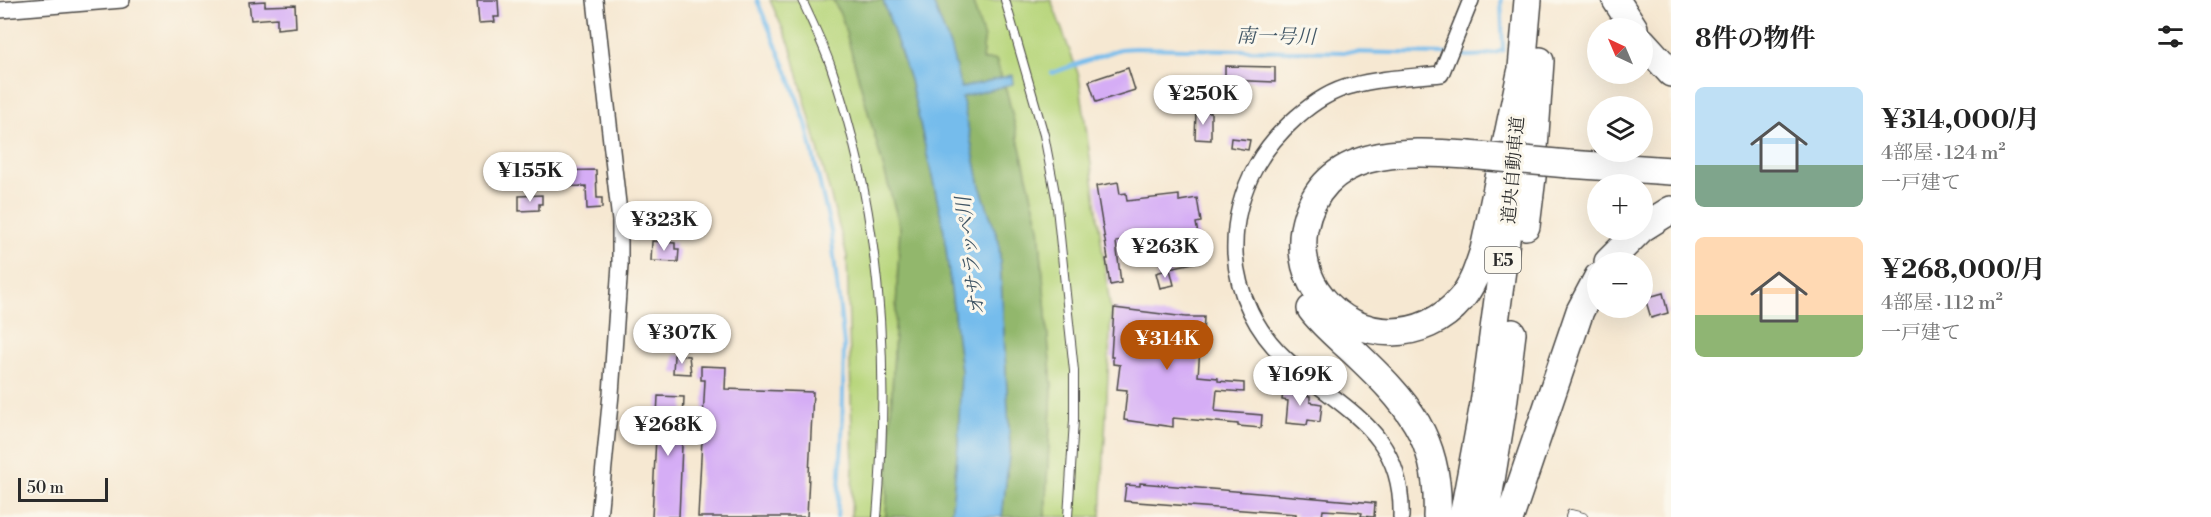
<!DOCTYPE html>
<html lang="ja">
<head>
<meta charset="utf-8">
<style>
  body { margin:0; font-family:"Libre Bodoni","Noto Serif JP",serif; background:#f2f2f2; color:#222; height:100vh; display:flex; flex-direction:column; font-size:22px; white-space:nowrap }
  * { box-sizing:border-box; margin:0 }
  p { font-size:20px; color:#767676 }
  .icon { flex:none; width:33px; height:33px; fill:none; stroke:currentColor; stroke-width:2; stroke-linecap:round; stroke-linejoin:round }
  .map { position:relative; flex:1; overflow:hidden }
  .drawer { display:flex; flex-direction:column; background:#fff; width:540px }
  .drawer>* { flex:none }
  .needle { width:39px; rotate:316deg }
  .fabs { position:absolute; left:1587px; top:18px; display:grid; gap:12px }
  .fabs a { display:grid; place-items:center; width:66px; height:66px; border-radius:50%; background:#fff; box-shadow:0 6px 24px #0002; font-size:30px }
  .scale { position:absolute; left:18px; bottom:15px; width:90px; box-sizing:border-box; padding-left:6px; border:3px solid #2b2b2b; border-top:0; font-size:16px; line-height:21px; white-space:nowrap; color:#2b2b2b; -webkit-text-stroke:4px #fbf7ec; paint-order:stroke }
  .price { position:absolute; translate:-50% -51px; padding:0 14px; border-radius:21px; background:#fff; color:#222; font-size:20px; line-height:39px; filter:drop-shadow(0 2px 3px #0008) }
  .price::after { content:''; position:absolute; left:50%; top:36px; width:18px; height:14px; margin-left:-9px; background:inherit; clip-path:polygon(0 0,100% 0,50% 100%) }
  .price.selected { background:#b45309; color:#fff }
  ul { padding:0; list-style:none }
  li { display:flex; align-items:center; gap:18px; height:150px; padding:0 24px }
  li span { display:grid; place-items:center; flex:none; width:168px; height:120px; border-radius:9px; color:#555 }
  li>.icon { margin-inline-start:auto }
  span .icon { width:72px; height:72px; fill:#fffc; stroke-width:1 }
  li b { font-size:26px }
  h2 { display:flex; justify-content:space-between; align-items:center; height:72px; padding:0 24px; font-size:26px }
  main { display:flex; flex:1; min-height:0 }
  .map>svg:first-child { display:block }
  .green { fill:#b8d67c; stroke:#728054; stroke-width:1.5 }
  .forest { fill:#92b76c; stroke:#5e714c; stroke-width:1.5 }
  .water { fill:#74bcec; stroke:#50748c; stroke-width:1.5 }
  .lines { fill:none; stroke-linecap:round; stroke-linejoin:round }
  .stream { stroke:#74bcec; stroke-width:4 }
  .building { fill:#d5adf5 }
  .service-casing { stroke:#494744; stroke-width:10 }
  .minor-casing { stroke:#494744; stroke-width:18 }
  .motorway-casing { stroke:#494744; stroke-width:30 }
  .service { stroke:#fff; stroke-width:8 }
  .minor { stroke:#fff; stroke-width:15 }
  .motorway { stroke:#fff; stroke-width:27 }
  .motorway-bridge-casing { stroke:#494744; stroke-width:30; stroke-linecap:butt }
  .motorway-bridge { stroke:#fff; stroke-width:27 }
  .labels { text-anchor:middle; stroke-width:6; stroke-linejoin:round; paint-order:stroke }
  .shield { fill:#fbf7ec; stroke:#696865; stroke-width:1.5 }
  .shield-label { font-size:16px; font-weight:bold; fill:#2b2b2b }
  .street-label { font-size:18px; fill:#2b2b2b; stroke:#fbf7ec }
  .water-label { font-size:20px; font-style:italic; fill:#415665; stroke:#fbf7ec }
</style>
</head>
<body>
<main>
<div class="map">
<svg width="1671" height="517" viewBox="0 0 1671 517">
  <rect width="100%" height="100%" fill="#fbf7ec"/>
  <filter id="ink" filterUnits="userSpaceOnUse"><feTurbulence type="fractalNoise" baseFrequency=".0167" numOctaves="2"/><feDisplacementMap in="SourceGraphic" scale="12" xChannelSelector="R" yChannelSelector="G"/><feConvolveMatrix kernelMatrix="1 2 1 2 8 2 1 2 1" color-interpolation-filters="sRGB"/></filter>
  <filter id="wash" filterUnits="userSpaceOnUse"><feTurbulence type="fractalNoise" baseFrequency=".008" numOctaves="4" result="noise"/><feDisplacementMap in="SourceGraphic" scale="24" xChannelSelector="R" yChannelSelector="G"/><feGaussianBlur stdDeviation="1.35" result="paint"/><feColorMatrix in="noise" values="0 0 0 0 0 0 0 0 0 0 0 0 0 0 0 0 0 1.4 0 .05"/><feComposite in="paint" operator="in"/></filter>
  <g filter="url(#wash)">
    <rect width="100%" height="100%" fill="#f6e8d2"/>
    <path class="green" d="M 770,0 L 833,0 L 842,18 L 900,227 L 886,517 L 851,517 L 853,467 L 847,256 L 790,45 Z
      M 972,0 L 1051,0 L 1079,76 L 1111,314 L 1101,517 L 1045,517 L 1052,388 L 1039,227 L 1008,97 L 996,60 L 982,60 L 984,39 Z"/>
    <path class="forest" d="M 833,0 L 883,0 L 910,80 L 943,225 L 961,371 L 958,446 L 951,517 L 886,517 L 900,227 L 842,18 Z
      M 932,0 L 972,0 L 984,39 L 982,60 L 996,60 L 1008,97 L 1039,227 L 1052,388 L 1045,517 L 1002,517 L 1010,447 L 999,242 L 980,186 L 951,49 Z"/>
    <path class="water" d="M 883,0 L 932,0 L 951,49 L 961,88 L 1012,75 L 1013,84 L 962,97 L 980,186 L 999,242 L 1010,447 L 1002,517 L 951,517 L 958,446 L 961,371 L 943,225 L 910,80 Z"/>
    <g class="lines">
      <path class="stream" d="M 757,0 L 791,81 L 806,124 L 831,231 L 844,345 L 842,442 L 837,517
        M 1453,55 C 1471,57 1487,57 1503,50 L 1501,0
        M 1052,73 L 1120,49 L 1135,48 L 1446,54"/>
    </g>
    <g id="blocks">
      <path class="building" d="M 477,0 L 498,0 L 499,17 L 494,17 L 495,22 L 479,23 Z
        M 265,1 L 265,6 L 295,5 L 296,27 L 277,29 L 277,18 L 251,20 L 249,2 Z
        M 1225,66 L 1275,67 L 1275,82 L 1225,80 Z
        M 1128,68 L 1135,90 L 1096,102 L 1089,81 Z
        M 1196,112 L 1211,112 L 1211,140 L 1195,139 Z
        M 1231,138 L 1250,140 L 1248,150 L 1230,147 Z
        M 596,170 L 597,198 L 602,198 L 602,208 L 587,209 L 586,186 L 549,187 L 549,171 Z
        M 1118,182 L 1120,194 L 1126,193 L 1127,201 L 1179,195 L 1179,201 L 1197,198 L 1201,222 L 1196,223 L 1203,261 L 1164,269 L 1157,235 L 1116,242 L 1121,283 L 1110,285 L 1106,259 L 1108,259 L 1096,186 Z
        M 542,195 L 542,204 L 539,204 L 539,210 L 519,211 L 519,196 Z
        M 652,241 L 675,243 L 675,249 L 679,249 L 678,262 L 651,261 Z
        M 1170,269 L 1174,285 L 1160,288 L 1156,273 Z
        M 1663,293 L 1668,313 L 1651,318 L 1645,298 Z
        M 1114,308 L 1186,317 L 1204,317 L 1203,335 L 1201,335 L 1198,376 L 1218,378 L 1218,381 L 1244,383 L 1244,392 L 1217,390 L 1215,411 L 1262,415 L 1261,428 L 1238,426 L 1238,424 L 1173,418 L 1173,427 L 1124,420 L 1127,390 L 1117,389 L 1120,365 L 1113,364 L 1113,357 L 1111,357 Z
        M 674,355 L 689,356 L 691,374 L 673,373 Z
        M 701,366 L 726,367 L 725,389 L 813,392 L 807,517 L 698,517 L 705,380 L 701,380 Z
        M 1284,383 L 1295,384 L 1294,394 L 1310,396 L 1310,402 L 1322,404 L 1320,422 L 1308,420 L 1307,425 L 1286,423 L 1288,401 L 1282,400 Z
        M 658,396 L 684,397 L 679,517 L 652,517 Z
        M 1140,483 L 1375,503 L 1374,517 L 1361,516 L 1362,513 L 1357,512 L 1323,510 L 1322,517 L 1296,517 L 1296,514 L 1124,501 L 1126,485 L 1140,486 Z"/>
    </g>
  </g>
  <g filter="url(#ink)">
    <use href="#blocks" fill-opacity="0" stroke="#494744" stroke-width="1.5"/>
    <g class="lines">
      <g class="service-casing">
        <path id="service" d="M 802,0 C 812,22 823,44 831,67 C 881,210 890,367 877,517
          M 1005,0 L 1044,135 L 1056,198 L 1074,371 L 1074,420 L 1068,517
          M 1570,517 L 1571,514 L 1583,517"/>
      </g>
      <g class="minor-casing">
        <path id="minor" d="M 595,0 L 620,221 L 620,265 L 611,394 L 599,517
          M 0,10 L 122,0
          M 1401,517 C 1404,430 1342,410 1287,360 C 1257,333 1237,294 1235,253 C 1234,222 1241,193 1256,166 C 1274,134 1314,95 1351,86 C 1379,78 1411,77 1441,74 L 1471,0"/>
      </g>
      <g class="motorway-casing">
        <path id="motorway" d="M 1616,0 L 1634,28
          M 1642,41 L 1671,73
          M 1520,91 L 1528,0
          M 1468,155 C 1402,150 1320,147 1304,229 C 1300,254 1306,279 1322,298 C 1358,343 1424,343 1461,299 C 1473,285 1478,268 1484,250 L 1521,73
          M 1568,164 L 1671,171
          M 1526,226 L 1532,177 L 1540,61
          M 1642,228 L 1671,210
          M 1608,262 L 1640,230
          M 1311,309 C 1323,325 1339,338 1353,351 C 1407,402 1441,438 1437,517
          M 1463,517 L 1484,404 L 1512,195
          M 1485,517 L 1503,406 L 1512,333
          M 1510,517 L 1580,311 L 1598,277"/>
      </g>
      <use href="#service" class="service"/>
      <use href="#minor" class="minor"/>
      <use href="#motorway" class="motorway"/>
      <g class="motorway-bridge-casing">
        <path id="motorway-bridge" d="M 1468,155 L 1568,164"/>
      </g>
      <use href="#motorway-bridge" class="motorway-bridge"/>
    </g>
  </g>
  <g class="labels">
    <rect class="shield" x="1485" y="247" width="36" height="26" rx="4.5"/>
    <g class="shield-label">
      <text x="1503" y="266">E5</text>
    </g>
    <g class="street-label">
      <text transform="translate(1513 170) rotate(-85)" y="6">道央自動車道</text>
    </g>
    <g class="water-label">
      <text transform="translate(1276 36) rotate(1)" y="7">南一号川</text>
      <text transform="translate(970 256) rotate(-97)" y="7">オサラッペ川</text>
    </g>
  </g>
</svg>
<div class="fabs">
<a><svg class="needle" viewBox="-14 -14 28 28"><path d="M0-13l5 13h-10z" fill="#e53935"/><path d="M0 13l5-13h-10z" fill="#767676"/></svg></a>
<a><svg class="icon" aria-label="layers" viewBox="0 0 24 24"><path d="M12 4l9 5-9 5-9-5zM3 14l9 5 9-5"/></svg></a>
<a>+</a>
<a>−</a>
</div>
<div class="scale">50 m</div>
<b class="price" style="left:1203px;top:126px">¥250K</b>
<b class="price" style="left:530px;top:203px">¥155K</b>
<b class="price" style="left:664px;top:252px">¥323K</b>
<b class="price" style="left:1165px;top:279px">¥263K</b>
<b class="price" style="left:682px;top:365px">¥307K</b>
<b class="price selected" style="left:1167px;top:371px">¥314K</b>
<b class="price" style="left:1300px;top:407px">¥169K</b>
<b class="price" style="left:668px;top:457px">¥268K</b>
</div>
<section class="drawer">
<h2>8件の物件<svg class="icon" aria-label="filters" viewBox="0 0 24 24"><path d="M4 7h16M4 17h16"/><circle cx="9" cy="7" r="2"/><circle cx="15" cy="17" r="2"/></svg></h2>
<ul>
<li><span style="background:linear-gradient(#bfe0f5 65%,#7fa58c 0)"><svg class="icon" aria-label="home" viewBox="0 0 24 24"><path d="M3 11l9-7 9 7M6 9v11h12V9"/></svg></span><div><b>¥314,000/月</b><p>4部屋 · 124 m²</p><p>一戸建て</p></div></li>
<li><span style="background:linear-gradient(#ffd9b3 65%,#8fb573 0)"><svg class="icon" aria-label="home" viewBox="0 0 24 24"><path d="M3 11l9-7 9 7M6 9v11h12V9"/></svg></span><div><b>¥268,000/月</b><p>4部屋 · 112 m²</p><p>一戸建て</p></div></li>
</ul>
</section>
</main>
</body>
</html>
